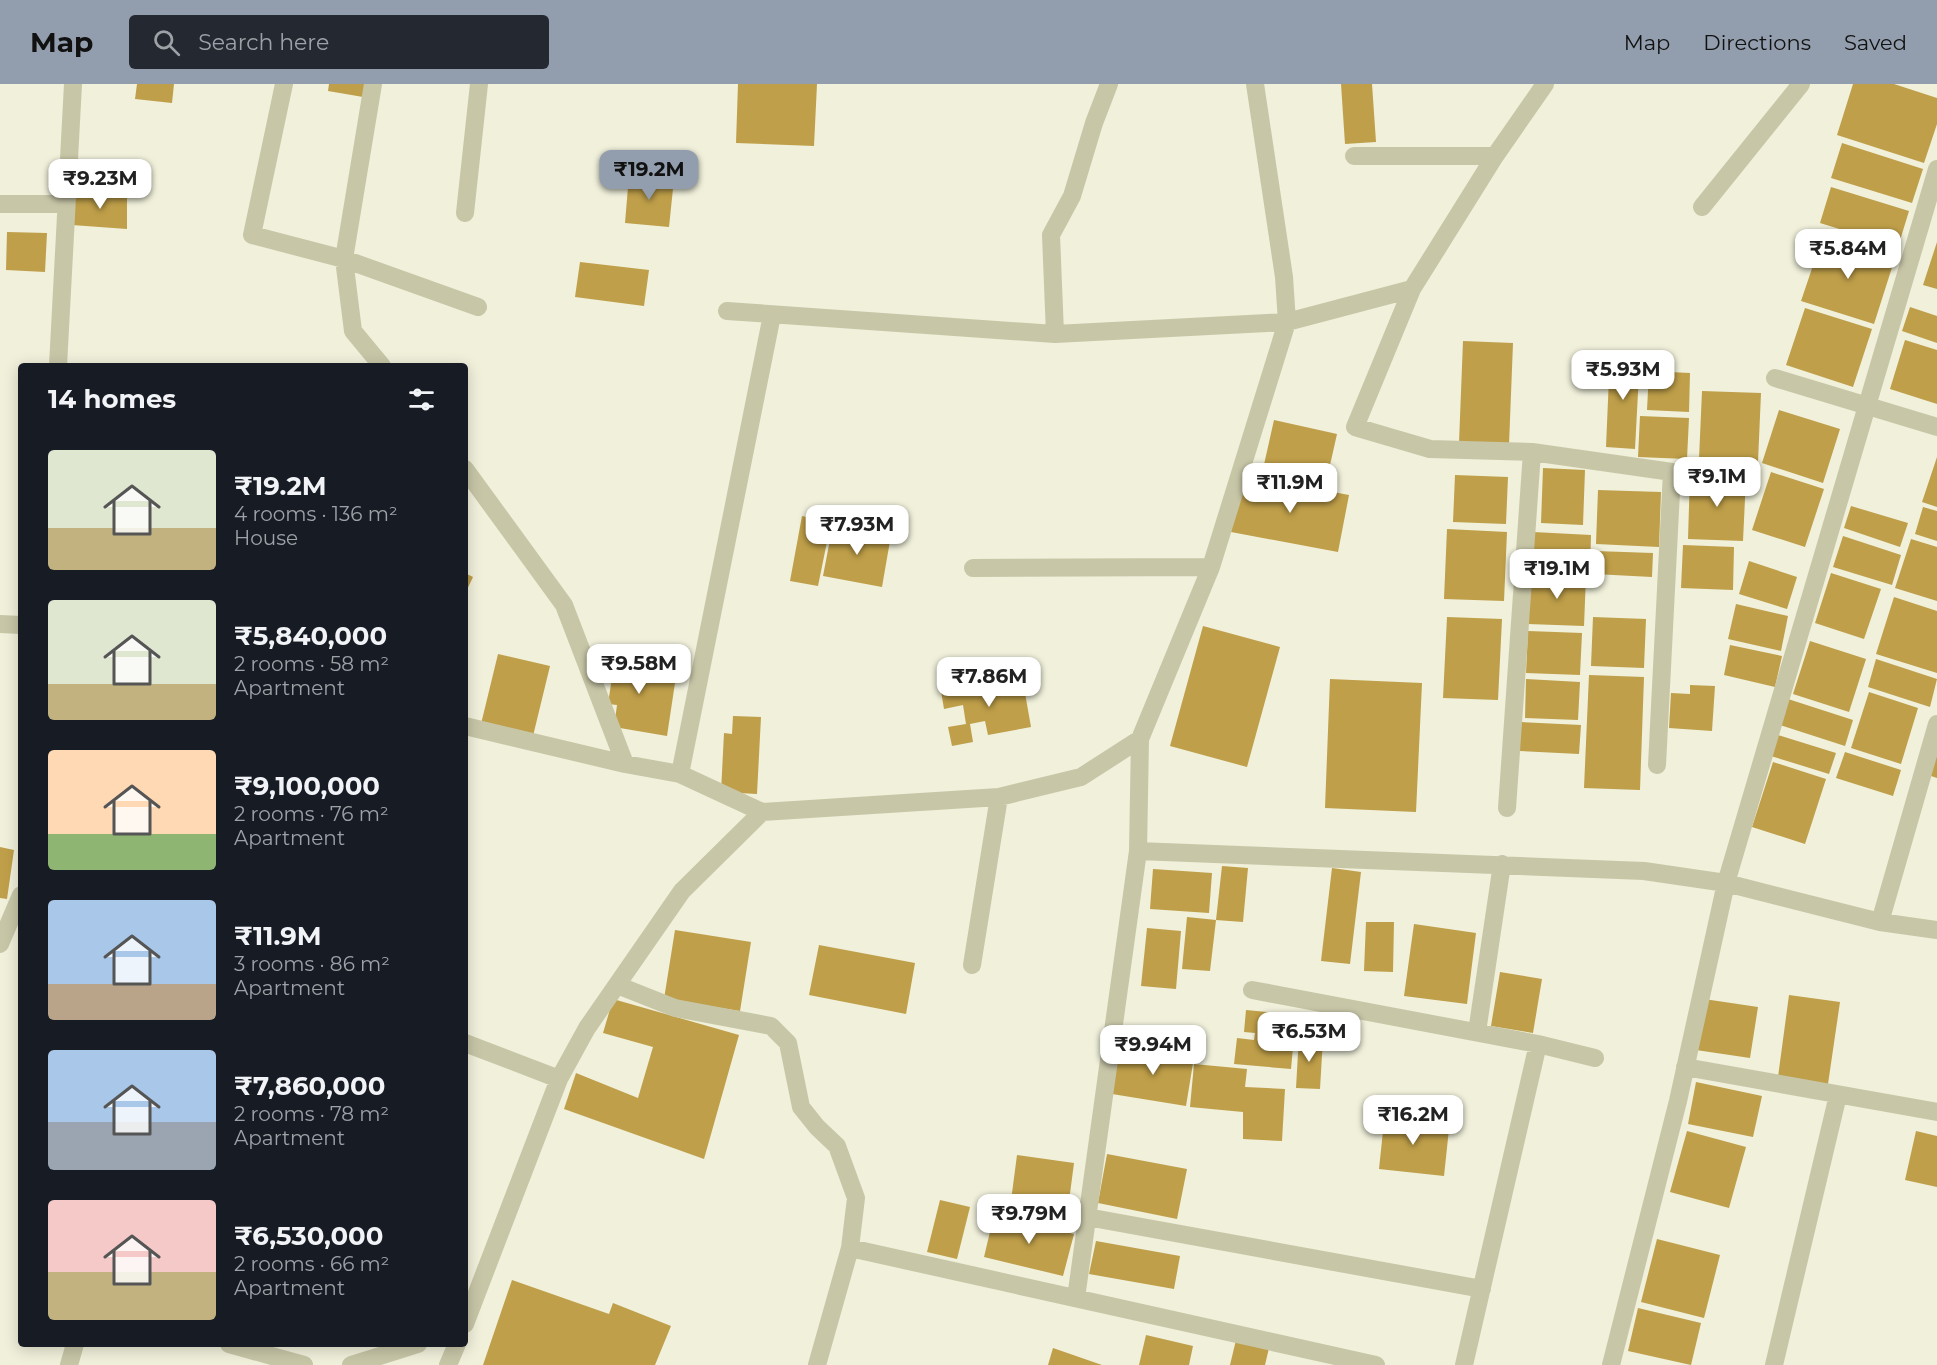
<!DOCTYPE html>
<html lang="en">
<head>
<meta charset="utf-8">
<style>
  body { margin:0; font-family:Montserrat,sans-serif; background:#242831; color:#f1f3f6; height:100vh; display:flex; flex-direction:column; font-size:22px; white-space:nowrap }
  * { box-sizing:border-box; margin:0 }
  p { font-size:20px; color:#9ea1a6 }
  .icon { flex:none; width:33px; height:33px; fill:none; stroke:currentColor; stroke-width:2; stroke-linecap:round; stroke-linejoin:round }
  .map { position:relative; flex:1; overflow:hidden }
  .sheet { position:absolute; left:18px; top:279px; width:450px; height:984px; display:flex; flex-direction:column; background:#171b24; border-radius:6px; box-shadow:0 3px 15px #0003 }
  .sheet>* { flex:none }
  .price { position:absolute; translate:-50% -51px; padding:0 14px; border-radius:12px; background:#fff; color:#222; font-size:20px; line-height:39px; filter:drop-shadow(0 2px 3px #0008) }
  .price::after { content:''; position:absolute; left:50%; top:36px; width:18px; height:14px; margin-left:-9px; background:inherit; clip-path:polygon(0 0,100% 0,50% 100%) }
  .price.selected { background:#929ead; color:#111 }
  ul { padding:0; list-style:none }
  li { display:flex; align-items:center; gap:18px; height:150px; padding:0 30px }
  li span { display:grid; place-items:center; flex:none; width:168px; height:120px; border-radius:6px; color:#555 }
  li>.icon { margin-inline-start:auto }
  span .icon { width:72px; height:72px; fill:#fffc; stroke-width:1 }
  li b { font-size:26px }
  h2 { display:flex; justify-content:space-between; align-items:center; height:72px; padding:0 30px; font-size:26px }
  header { display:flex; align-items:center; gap:36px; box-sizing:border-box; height:84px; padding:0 30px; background:#929ead; color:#111 }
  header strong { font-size:28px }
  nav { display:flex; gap:33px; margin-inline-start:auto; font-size:21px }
  .search { width:420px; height:54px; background:#242831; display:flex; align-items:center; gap:15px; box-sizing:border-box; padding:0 21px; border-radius:6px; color:#9ea1a6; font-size:22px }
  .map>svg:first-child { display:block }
  .building { fill:#bf9f49 }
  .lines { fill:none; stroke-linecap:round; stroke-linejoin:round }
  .minor { stroke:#c7c6a7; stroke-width:18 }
</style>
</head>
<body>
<header>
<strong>Map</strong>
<div class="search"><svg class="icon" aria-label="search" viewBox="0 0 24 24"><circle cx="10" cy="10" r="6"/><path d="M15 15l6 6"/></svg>Search here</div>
<nav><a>Map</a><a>Directions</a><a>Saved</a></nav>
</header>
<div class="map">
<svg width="1937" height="1281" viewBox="0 0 1937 1281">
  <rect width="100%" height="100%" fill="#f0f0db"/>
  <path class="building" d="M 137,0 L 174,0 L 172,19 L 135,15 Z
    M 329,0 L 371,0 L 369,14 L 328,7 Z
    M 738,0 L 817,0 L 814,62 L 736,59 Z
    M 1341,0 L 1372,0 L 1376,58 L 1345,60 Z
    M 1853,0 L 1894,0 L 1937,14 L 1937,40 L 1924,79 L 1837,51 Z
    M 1842,59 L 1923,85 L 1912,119 L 1831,94 Z
    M 629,91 L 674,95 L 669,143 L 625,139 Z
    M 1831,103 L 1909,127 L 1898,163 L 1820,139 Z
    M 72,107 L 127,109 L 127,145 L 72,141 Z
    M 7,148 L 47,149 L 45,188 L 6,186 Z
    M 1823,152 L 1895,174 L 1874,240 L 1801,217 Z
    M 1937,158 L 1937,205 L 1923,201 Z
    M 580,178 L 649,186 L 644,222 L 575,213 Z
    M 1910,223 L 1937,232 L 1937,259 L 1902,247 Z
    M 1805,224 L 1872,245 L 1853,303 L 1786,281 Z
    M 1905,256 L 1937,266 L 1937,320 L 1890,305 Z
    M 1463,257 L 1513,259 L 1509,361 L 1459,359 Z
    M 1610,270 L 1640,271 L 1635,365 L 1606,363 Z
    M 1649,287 L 1690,289 L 1689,328 L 1647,326 Z
    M 1702,307 L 1761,309 L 1758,378 L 1699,375 Z
    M 1779,326 L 1840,345 L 1823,399 L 1762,379 Z
    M 1640,332 L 1689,334 L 1687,375 L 1638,373 Z
    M 1274,336 L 1337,350 L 1326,399 L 1263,385 Z
    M 1937,373 L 1937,423 L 1922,418 Z
    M 1543,384 L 1585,386 L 1583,441 L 1541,439 Z
    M 1771,388 L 1824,405 L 1805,463 L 1752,446 Z
    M 1242,391 L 1349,411 L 1338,468 L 1231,448 Z
    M 1455,391 L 1508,393 L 1506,440 L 1453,438 Z
    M 1690,391 L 1746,394 L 1743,457 L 1688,455 Z
    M 1598,406 L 1661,408 L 1659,463 L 1596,460 Z
    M 1851,422 L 1908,439 L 1900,463 L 1844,444 Z
    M 1923,423 L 1937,427 L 1937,457 L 1915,450 Z
    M 802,432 L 831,438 L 818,502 L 790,497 Z
    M 833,440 L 891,451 L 882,503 L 823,492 Z
    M 1447,445 L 1507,448 L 1504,517 L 1444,515 Z
    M 1533,448 L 1591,451 L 1590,489 L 1532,487 Z
    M 1843,452 L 1901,471 L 1892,501 L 1833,483 Z
    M 1911,455 L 1937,463 L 1937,517 L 1895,504 Z
    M 1683,461 L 1734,463 L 1733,506 L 1681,504 Z
    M 1595,467 L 1653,469 L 1652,493 L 1594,490 Z
    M 1749,477 L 1797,493 L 1787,525 L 1739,510 Z
    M 465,489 L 473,493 L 465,510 Z
    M 1831,489 L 1881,505 L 1864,555 L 1815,539 Z
    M 1530,490 L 1586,492 L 1584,542 L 1528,540 Z
    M 1894,513 L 1937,527 L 1937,589 L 1876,570 Z
    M 1736,520 L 1788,532 L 1781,567 L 1728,555 Z
    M 1447,533 L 1502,535 L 1498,616 L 1443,614 Z
    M 1593,533 L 1646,535 L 1644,584 L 1591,582 Z
    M 1203,542 L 1280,563 L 1247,683 L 1170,662 Z
    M 1528,547 L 1582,549 L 1580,591 L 1526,589 Z
    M 1810,557 L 1866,575 L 1849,628 L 1793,610 Z
    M 617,560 L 643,565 L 638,594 L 675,599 L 667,652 L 614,643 L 617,621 L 608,620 Z
    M 1730,561 L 1782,572 L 1775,603 L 1724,591 Z
    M 498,570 L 550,582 L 533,652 L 481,640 Z
    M 1876,575 L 1937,595 L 1930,623 L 1868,603 Z
    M 1589,591 L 1644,593 L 1640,706 L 1584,704 Z
    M 1022,592 L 1031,643 L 988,651 L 985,637 L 970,640 L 973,658 L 952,662 L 948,643 L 966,640 L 963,621 L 944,625 L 941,607 Z
    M 1330,595 L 1422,599 L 1416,728 L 1325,724 Z
    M 1526,595 L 1580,598 L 1578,636 L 1525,634 Z
    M 1690,601 L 1715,602 L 1712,647 L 1669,644 L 1671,609 L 1690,610 Z
    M 1869,608 L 1918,624 L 1901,680 L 1851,664 Z
    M 1788,615 L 1853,636 L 1845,662 L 1780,641 Z
    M 733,632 L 761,633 L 757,710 L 721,708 L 724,649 L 732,650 Z
    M 1520,638 L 1581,641 L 1579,670 L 1519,667 Z
    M 1778,651 L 1836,669 L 1829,690 L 1771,672 Z
    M 1937,665 L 1937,694 L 1928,691 Z
    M 1845,668 L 1901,686 L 1893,712 L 1836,694 Z
    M 1773,678 L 1826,695 L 1805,760 L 1752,743 Z
    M 0,763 L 14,766 L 7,815 L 0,814 Z
    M 1222,782 L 1248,784 L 1243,838 L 1216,836 Z
    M 1332,784 L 1361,788 L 1350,880 L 1321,877 Z
    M 1153,785 L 1212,789 L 1209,829 L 1150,825 Z
    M 1187,833 L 1216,836 L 1210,887 L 1182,885 Z
    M 1366,838 L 1394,838 L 1393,888 L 1364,887 Z
    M 1414,840 L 1476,849 L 1467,920 L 1404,912 Z
    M 1147,844 L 1181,847 L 1176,905 L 1141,902 Z
    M 675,846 L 751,858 L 740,927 L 664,915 Z
    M 819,861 L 915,879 L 906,930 L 809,911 Z
    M 1500,888 L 1542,895 L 1533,949 L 1491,942 Z
    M 1789,911 L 1840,918 L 1828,1000 L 1778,993 Z
    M 613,915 L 739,951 L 704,1075 L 564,1025 L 576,989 L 638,1014 L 653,963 L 603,949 Z
    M 1704,915 L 1758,923 L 1750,974 L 1696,966 Z
    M 1246,926 L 1296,931 L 1291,985 L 1234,980 L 1237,954 L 1254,956 L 1255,949 L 1244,948 Z
    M 1299,952 L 1323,954 L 1320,1005 L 1296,1004 Z
    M 1120,961 L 1194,973 L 1186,1022 L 1112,1010 Z
    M 1194,980 L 1247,985 L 1245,1003 L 1285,1005 L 1282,1057 L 1243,1055 L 1243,1028 L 1190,1023 Z
    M 1696,998 L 1762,1012 L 1753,1053 L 1688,1040 Z
    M 1385,1028 L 1449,1045 L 1444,1092 L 1379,1085 Z
    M 1687,1047 L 1746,1063 L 1729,1124 L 1670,1108 Z
    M 1916,1047 L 1937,1052 L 1937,1103 L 1905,1096 Z
    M 1107,1070 L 1187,1085 L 1177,1135 L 1098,1119 Z
    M 1017,1071 L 1074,1079 L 1066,1140 L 1009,1132 Z
    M 940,1116 L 970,1123 L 957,1175 L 927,1168 Z
    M 994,1131 L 1074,1150 L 1063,1192 L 984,1173 Z
    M 1657,1155 L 1720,1171 L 1704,1234 L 1641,1218 Z
    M 1096,1157 L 1180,1172 L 1174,1205 L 1089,1190 Z
    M 512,1196 L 609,1230 L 613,1219 L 671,1242 L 655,1281 L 483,1281 Z
    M 1638,1224 L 1701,1239 L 1691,1281 L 1628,1267 Z
    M 1146,1251 L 1193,1262 L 1189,1281 L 1139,1281 Z
    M 1236,1256 L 1269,1264 L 1265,1281 L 1230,1281 Z
    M 1053,1264 L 1102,1281 L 1048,1281 Z"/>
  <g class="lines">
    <path class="minor" d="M 284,0 L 252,151 L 344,175 L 478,223
      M 373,0 L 344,175 L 353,247 L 382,282
      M 1545,0 L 1495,72 L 1412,205 L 1355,343 L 1430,365 L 1532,368 L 1672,388 L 1657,681
      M 1354,72 L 1495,72
      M 0,120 L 66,120
      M 1702,123 L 1801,0
      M 465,129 L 479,0
      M 727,227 L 1055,250 L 1287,238 L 1412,205
      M 1055,250 L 1051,151 L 1072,112 L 1094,39 L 1109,0
      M 58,282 L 73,0
      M 1775,294 L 1937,343
      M 465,385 L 564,521 L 625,680
      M 973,484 L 1211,483
      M 0,540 L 21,541
      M 465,642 L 625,680 L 680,690 L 762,728 L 999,713 L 1081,693 L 1140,655
      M 680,690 L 772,231
      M 1507,724 L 1532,368
      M 1138,767 L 1644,787 L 1726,799 L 1880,838 L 1937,846
      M 1880,838 L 1937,640
      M 0,860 L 21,811
      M 972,881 L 999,713
      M 617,901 L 675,924 L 771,942 L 788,959 L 801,1023 L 817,1043 L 837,1062 L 856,1114 L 850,1164 L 817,1281
      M 1252,906 L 1538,960 L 1595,974
      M 1477,948 L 1502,780
      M 465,959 L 559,995
      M 1685,983 L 1937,1028
      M 1087,1133 L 1482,1205
      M 850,1164 L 1376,1281
      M 1076,1214 L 1138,767 L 1140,655 L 1211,483 L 1287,238 L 1284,193 L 1255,0
      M 465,1240 L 559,995 L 587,944 L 682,807 L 762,728
      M 229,1260 L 304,1281
      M 69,1281 L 75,1260
      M 351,1281 L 418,1260
      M 448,1281 L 457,1260
      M 1464,1281 L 1538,960
      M 1611,1281 L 1678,1017 L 1726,799 L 1937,85
      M 1774,1281 L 1838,1011"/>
  </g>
</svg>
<b class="price selected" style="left:649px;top:117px">₹19.2M</b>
<b class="price" style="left:100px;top:126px">₹9.23M</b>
<b class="price" style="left:1848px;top:196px">₹5.84M</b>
<b class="price" style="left:1623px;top:317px">₹5.93M</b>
<b class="price" style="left:1717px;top:424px">₹9.1M</b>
<b class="price" style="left:1290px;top:430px">₹11.9M</b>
<b class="price" style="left:857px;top:472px">₹7.93M</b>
<b class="price" style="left:1557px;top:516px">₹19.1M</b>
<b class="price" style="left:639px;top:611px">₹9.58M</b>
<b class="price" style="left:989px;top:624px">₹7.86M</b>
<b class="price" style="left:1309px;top:979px">₹6.53M</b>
<b class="price" style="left:1153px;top:992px">₹9.94M</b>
<b class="price" style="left:1413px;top:1062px">₹16.2M</b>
<b class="price" style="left:1029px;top:1161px">₹9.79M</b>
<section class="sheet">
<h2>14 homes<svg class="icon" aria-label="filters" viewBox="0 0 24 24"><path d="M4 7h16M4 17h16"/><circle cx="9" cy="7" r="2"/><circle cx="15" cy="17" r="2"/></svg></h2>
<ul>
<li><span style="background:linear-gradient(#dfe7d0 65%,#c2b280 0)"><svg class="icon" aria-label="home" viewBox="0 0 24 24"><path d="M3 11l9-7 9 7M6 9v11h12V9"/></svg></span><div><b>₹19.2M</b><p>4 rooms · 136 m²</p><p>House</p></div></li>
<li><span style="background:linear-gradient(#dfe7d0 70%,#c2b280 0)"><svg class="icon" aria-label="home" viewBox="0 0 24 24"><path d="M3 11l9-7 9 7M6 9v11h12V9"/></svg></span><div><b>₹5,840,000</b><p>2 rooms · 58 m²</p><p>Apartment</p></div></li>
<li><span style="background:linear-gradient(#ffd9b3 70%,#8fb573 0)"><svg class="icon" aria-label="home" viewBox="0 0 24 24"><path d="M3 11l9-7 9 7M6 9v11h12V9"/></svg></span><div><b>₹9,100,000</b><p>2 rooms · 76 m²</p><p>Apartment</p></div></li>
<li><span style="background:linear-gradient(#a9c7e8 70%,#b9a48a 0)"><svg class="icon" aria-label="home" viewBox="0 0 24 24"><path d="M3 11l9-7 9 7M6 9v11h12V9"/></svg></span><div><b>₹11.9M</b><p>3 rooms · 86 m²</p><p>Apartment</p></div></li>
<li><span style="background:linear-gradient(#a9c7e8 60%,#9aa5b1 0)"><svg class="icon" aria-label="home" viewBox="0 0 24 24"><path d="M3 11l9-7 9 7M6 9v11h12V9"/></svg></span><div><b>₹7,860,000</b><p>2 rooms · 78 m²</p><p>Apartment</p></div></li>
<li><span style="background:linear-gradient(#f6c9c9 60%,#c2b280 0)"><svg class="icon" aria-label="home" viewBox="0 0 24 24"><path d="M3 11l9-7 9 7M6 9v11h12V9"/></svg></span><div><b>₹6,530,000</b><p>2 rooms · 66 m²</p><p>Apartment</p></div></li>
</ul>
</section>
</div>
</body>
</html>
